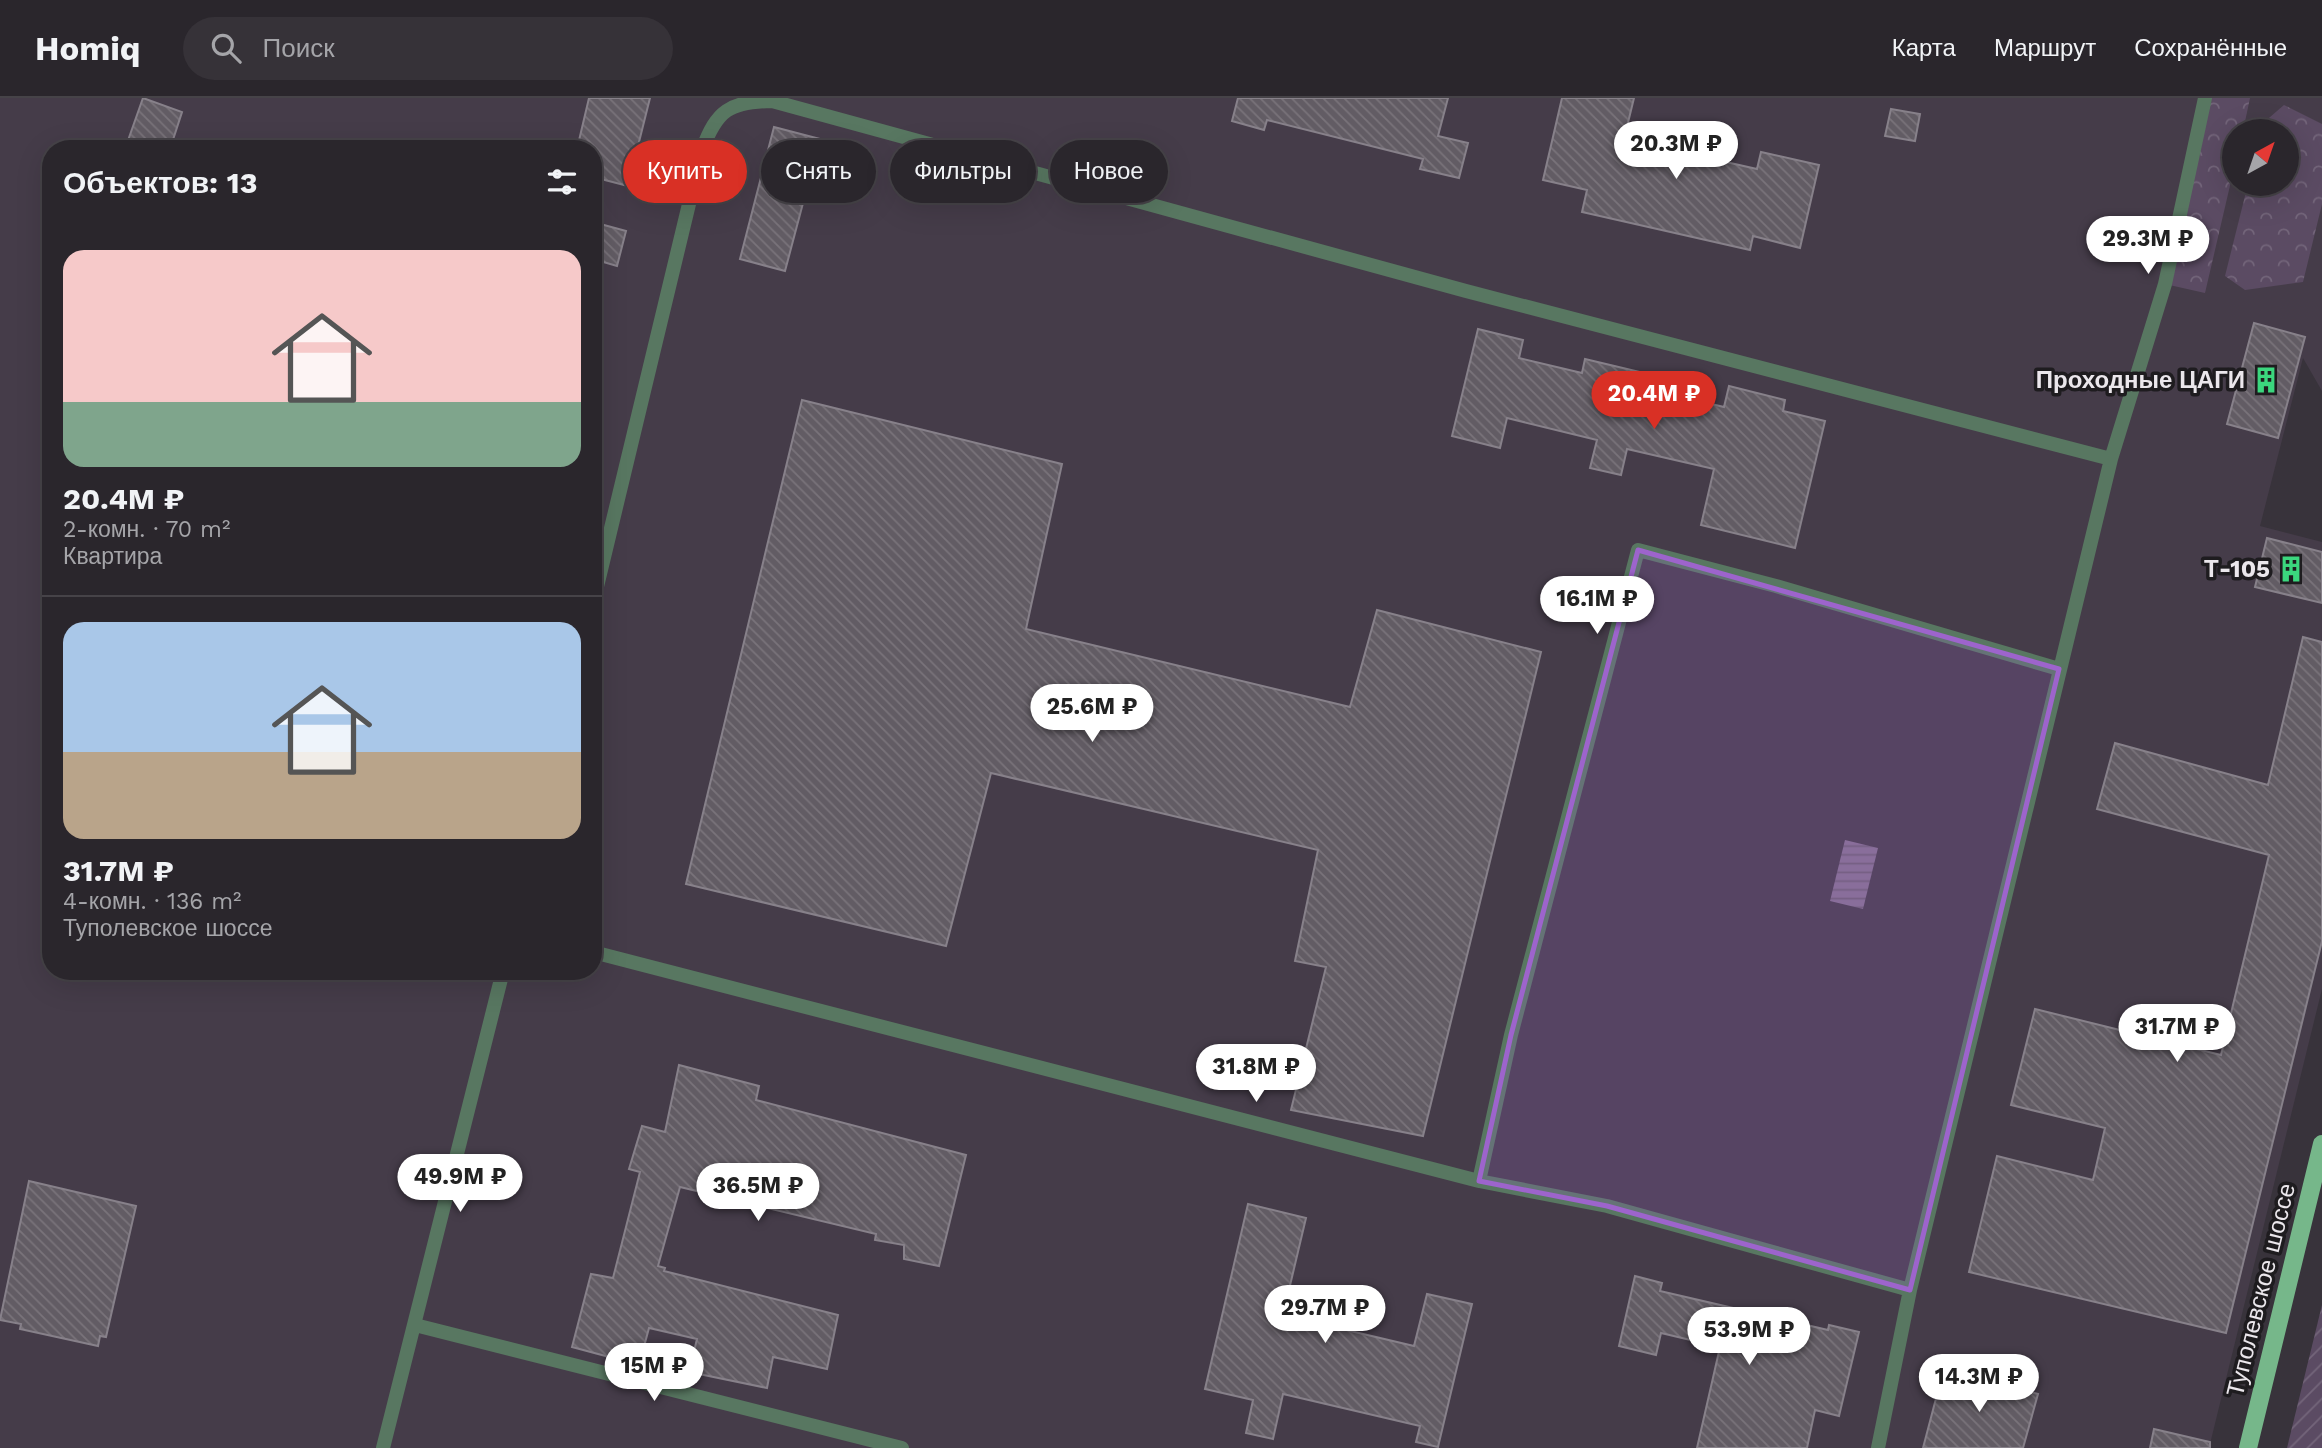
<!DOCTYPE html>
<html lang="ru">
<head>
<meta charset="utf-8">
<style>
  body { margin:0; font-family:"Work Sans",sans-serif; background:#363238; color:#f1f3f6; height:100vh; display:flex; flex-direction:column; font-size:26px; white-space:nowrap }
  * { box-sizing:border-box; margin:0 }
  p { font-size:23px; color:#a5a5a9 }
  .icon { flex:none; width:38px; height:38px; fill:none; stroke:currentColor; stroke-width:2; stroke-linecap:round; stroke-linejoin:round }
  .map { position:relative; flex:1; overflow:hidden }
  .panel { position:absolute; left:42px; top:42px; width:560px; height:840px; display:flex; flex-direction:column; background:#2a262c; border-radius:28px; box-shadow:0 7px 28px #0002,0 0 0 2px #464348 }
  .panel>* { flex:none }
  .banner { position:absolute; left:623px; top:42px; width:665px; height:63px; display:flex; gap:14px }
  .needle { width:46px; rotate:40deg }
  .controls { position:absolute; left:2222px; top:21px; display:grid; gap:14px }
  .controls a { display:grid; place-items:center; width:77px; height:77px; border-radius:50%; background:#2a262c; box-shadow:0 7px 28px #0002,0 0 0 2px #464348; font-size:35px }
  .price { position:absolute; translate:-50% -60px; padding:0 16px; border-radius:24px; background:#fff; color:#222; font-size:23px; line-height:46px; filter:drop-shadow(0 2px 4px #0008) }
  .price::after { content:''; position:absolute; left:50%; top:42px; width:21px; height:16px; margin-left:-10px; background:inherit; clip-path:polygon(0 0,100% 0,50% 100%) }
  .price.active { background:#d93025; color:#fff }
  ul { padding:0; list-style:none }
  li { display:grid; align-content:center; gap:14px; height:371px; padding:0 21px }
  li+li { border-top:2px solid #464348 }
  li span { display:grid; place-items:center; height:217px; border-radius:21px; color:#555 }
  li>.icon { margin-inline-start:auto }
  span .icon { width:126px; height:126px; fill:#fffc; stroke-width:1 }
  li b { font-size:30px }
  h2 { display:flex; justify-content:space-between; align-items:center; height:84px; padding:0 21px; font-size:30px }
  .chip { padding:0 24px; border-radius:32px; background:#2a262c; box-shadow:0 7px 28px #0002,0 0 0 2px #464348; font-size:24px; line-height:63px }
  .chip.active { background:#d93025; color:#fff }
  header { display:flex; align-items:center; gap:42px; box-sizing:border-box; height:98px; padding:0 35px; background:#2a262c; border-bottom:2px solid #464348 }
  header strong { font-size:33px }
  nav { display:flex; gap:38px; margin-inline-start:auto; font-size:24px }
  .search { width:490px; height:63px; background:#363238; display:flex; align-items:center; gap:18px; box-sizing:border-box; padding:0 24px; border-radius:38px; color:#a5a5a9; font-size:26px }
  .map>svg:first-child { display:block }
  .built { fill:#453c49; fill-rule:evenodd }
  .forest { fill:url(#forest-crowns) }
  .garden { fill:url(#garden-furrows) }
  .water { fill:url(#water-rules) }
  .building { fill:url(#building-back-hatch); stroke:#87818a; stroke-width:2 }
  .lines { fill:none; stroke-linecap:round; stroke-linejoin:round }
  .minor { stroke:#587761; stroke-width:14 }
  .primary { stroke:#76b78a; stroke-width:18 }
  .marked { fill:#9d64cc; fill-opacity:0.2; stroke:#9d64cc; stroke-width:5; stroke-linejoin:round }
  .labels { text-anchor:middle; stroke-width:7; stroke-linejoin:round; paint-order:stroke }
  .poi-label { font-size:24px; font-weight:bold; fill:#ebe7ec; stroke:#1e1c1f; text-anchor:end }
  .street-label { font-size:24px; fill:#ebe7ec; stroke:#1e1c1f }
</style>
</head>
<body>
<header>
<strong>Homiq</strong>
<div class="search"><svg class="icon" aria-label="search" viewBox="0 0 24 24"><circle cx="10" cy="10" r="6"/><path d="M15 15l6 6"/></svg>Поиск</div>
<nav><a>Карта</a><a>Маршрут</a><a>Сохранённые</a></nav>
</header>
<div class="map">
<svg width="2322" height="1350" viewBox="0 0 2322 1350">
  <defs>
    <pattern id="forest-crowns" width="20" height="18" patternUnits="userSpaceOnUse" patternTransform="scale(1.75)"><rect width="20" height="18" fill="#5b4b63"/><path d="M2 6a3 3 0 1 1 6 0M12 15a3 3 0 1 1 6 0" fill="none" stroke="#73657a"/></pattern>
    <pattern id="garden-furrows" width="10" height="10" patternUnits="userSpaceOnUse" patternTransform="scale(1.75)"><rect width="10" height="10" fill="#5b4b63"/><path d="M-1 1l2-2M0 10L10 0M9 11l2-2" fill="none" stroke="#73657a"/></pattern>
    <pattern id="water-rules" width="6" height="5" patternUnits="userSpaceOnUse" patternTransform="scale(1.75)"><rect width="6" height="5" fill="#85718f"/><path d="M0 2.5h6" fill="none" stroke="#6c5f72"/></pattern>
    <pattern id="building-back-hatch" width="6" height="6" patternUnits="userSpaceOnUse" patternTransform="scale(1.75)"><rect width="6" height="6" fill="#625c64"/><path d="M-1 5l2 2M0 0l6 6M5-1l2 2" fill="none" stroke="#79737a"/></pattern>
  </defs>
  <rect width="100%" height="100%" fill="#38333b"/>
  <path class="built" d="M 0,0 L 2322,0 L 2322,293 L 2303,260 L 2260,428 L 2322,444 L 2322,891 L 2209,1350 L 0,1350 ZM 2235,33 L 2287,33 L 2287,86 L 2235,86 ZM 51,51 L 593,51 L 593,873 L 51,873 Z"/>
  <path class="forest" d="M 2205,0 L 2250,0 L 2243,33 L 2235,33 L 2235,66 L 2205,195 L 2165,186 Z
    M 2284,7 L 2322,26 L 2322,106 L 2303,184 L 2245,192 L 2225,178 L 2248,86 L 2287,86 L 2287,33 L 2260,33 L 2262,26 Z"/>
  <path class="garden" d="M 2322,1207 L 2322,1350 L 2287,1350 Z"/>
  <path class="water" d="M 1845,742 L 1878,750 L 1863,811 L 1830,803 Z"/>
  <path class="building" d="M 143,0 L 182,14 L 170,51 L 125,51 Z
    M 589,0 L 650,0 L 628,88 L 593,79 L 593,51 L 577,51 Z
    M 1238,0 L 1448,0 L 1438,38 L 1468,45 L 1459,80 L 1420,71 L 1423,61 L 1267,22 L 1264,32 L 1232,23 Z
    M 1562,0 L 1634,0 L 1624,41 L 1757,71 L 1761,54 L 1819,67 L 1800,150 L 1753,138 L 1750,152 L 1582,114 L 1587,92 L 1543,82 Z
    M 1891,11 L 1920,16 L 1915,43 L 1885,38 Z
    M 774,29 L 820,41 L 785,173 L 740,161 Z
    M 593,124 L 626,133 L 617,168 L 593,161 Z
    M 2254,225 L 2305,239 L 2278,340 L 2227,326 Z
    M 1478,231 L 1523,242 L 1519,260 L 1582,275 L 1585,261 L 1669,281 L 1665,295 L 1724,309 L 1729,288 L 1785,302 L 1783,313 L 1825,323 L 1795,450 L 1701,427 L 1714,371 L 1627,351 L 1621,377 L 1590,370 L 1597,342 L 1507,320 L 1500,350 L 1452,338 Z
    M 802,302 L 1062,366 L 1026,531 L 1350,609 L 1377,512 L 1541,554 L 1423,1038 L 1291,1012 L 1326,869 L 1295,863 L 1318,752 L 991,675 L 946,848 L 686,786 Z
    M 2267,440 L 2322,454 L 2322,505 L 2255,489 Z
    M 2303,539 L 2322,544 L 2322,843 L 2226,1235 L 1969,1174 L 1997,1058 L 2093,1082 L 2105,1030 L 2011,1007 L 2035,911 L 2221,957 L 2269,757 L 2097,711 L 2115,645 L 2268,687 Z
    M 679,967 L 759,988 L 756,1002 L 966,1057 L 939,1168 L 904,1161 L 904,1147 L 875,1142 L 876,1136 L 680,1089 L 658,1168 L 665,1170 L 664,1173 L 838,1217 L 827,1271 L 773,1259 L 767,1290 L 689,1274 L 697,1241 L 649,1230 L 639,1267 L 572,1249 L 591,1176 L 613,1180 L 640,1074 L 629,1071 L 642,1028 L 665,1034 Z
    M 29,1083 L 136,1108 L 106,1239 L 100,1238 L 98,1248 L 20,1231 L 21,1226 L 0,1222 Z
    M 1248,1106 L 1306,1120 L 1283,1217 L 1414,1248 L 1427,1196 L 1472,1206 L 1438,1349 L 1416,1344 L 1420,1328 L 1283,1296 L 1273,1341 L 1246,1335 L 1253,1302 L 1205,1291 Z
    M 1635,1178 L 1662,1185 L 1660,1193 L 1828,1232 L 1829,1227 L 1859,1234 L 1839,1318 L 1815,1312 L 1807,1350 L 1697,1350 L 1720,1249 L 1661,1235 L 1656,1257 L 1619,1248 Z
    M 1944,1270 L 2038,1296 L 2023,1350 L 1923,1350 Z
    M 2154,1331 L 2210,1344 L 2210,1350 L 2150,1350 Z"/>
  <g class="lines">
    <path class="minor" d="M 2111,361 L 2165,186 L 2205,0
      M 593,505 L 702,52 C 717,12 729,4 772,3 L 1466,193 L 2111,361 L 1910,1192 L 1878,1350
      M 593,854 L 1479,1083 L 1607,1108 L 1910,1192
      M 1479,1083 L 1511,937 L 1638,452 L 1776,488 L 2059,571
      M 415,1227 L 902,1350
      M 383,1350 L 503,873"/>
    <path class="primary" d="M 2248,1350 L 2322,1046"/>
  </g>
  <path class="marked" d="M 1638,452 L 2059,571 L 1910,1192 L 1607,1108 L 1479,1083 L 1511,937 Z"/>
  <defs>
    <g id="building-bare" transform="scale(2.1)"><path d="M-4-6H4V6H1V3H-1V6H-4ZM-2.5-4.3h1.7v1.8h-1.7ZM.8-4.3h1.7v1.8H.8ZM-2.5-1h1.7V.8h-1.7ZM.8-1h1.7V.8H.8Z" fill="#3bd77e" stroke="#1e1c1f" stroke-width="2.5" paint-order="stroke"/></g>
  </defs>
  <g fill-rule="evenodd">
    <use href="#building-bare" x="2266" y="282"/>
    <use href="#building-bare" x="2291" y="471"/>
  </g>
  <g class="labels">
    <g class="poi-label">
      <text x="2245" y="290">Проходные ЦАГИ</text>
      <text x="2270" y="479">Т-105</text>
    </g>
    <g class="street-label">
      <text transform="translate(2261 1192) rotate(-76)" y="8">Туполевское шоссе</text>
    </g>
  </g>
</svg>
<div class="controls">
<a><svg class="needle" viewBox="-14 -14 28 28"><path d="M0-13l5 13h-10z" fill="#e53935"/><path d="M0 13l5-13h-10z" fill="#a5a5a9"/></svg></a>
</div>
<b class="price" style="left:1676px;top:83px">20.3M ₽</b>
<b class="price" style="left:2148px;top:178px">29.3M ₽</b>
<b class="price active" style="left:1654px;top:333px">20.4M ₽</b>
<b class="price" style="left:1597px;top:538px">16.1M ₽</b>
<b class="price" style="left:1092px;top:646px">25.6M ₽</b>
<b class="price" style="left:2177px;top:966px">31.7M ₽</b>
<b class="price" style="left:1256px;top:1006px">31.8M ₽</b>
<b class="price" style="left:460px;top:1116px">49.9M ₽</b>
<b class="price" style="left:758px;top:1125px">36.5M ₽</b>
<b class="price" style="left:1325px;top:1247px">29.7M ₽</b>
<b class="price" style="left:1749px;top:1269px">53.9M ₽</b>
<b class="price" style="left:654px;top:1305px">15M ₽</b>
<b class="price" style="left:1979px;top:1316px">14.3M ₽</b>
<div class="banner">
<a class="chip active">Купить</a>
<a class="chip">Снять</a>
<a class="chip">Фильтры</a>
<a class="chip">Новое</a>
</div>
<section class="panel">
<h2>Объектов: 13<svg class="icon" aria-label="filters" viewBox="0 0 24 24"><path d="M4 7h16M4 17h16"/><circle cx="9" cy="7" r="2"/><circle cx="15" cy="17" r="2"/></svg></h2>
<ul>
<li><span style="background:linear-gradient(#f6c9c9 70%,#7fa58c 0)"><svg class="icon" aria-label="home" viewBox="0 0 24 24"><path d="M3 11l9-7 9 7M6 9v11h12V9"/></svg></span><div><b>20.4M ₽</b><p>2-комн. · 70 m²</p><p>Квартира</p></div></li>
<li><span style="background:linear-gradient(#a9c7e8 60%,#b9a48a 0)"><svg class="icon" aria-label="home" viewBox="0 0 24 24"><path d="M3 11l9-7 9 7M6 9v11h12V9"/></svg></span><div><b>31.7M ₽</b><p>4-комн. · 136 m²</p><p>Туполевское шоссе</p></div></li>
</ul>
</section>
</div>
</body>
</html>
